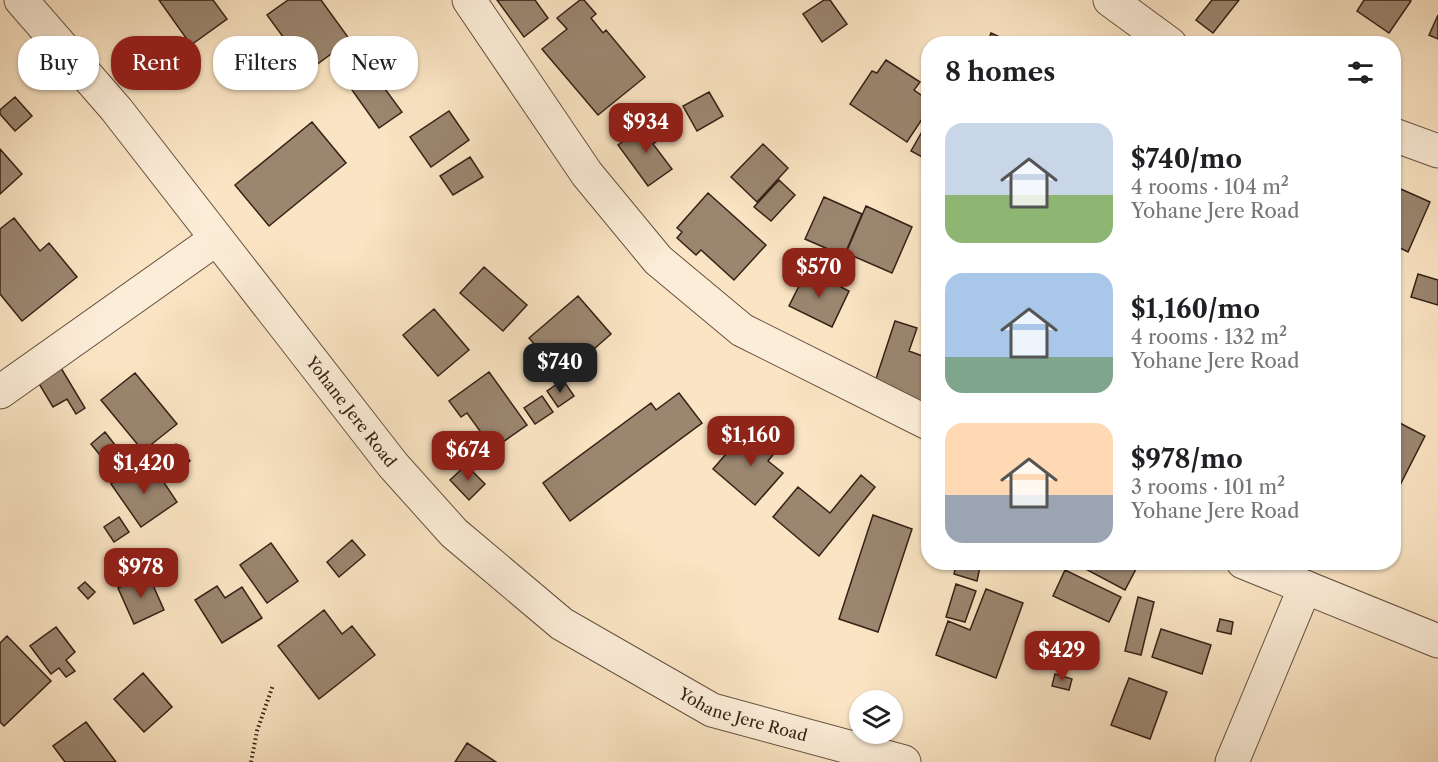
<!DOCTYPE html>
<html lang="en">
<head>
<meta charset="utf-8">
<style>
  body { margin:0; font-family:"Libre Caslon Text",serif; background:#f6f6f6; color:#202124; height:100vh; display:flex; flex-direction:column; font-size:22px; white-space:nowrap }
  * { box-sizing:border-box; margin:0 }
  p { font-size:20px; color:#757577 }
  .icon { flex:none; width:33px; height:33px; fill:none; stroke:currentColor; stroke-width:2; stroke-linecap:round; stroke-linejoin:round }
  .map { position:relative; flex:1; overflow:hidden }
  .sheet { position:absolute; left:921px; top:36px; width:480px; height:534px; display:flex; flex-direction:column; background:#fff; border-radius:24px; box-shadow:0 2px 4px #0004 }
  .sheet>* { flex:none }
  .guide { position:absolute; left:18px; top:36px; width:570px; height:54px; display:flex; gap:12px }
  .controls { position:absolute; left:849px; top:690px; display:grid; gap:12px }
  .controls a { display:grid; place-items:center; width:54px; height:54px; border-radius:50%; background:#fff; box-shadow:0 2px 4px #0004; font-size:30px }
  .price { position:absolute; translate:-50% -51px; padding:0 14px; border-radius:12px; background:#8f2418; color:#fff; font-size:20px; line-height:39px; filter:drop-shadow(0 2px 3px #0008) }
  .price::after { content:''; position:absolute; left:50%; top:36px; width:18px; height:14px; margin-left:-9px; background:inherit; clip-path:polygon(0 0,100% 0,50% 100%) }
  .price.selected { background:#222; color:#fff }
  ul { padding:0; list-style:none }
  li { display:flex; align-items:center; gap:18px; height:150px; padding:0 24px }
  li span { display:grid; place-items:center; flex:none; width:168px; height:120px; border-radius:18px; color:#555 }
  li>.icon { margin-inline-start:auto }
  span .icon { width:72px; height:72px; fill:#fffc; stroke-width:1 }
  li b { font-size:26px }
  h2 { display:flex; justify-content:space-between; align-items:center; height:72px; padding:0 24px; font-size:26px }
  .pill { padding:0 21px; border-radius:24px; background:#fff; box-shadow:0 2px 4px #0004; font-size:21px; line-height:54px }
  .pill.selected { background:#8f2418; color:#fff }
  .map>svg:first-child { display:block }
  .building { fill:#9b8670; stroke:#352116; stroke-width:1.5 }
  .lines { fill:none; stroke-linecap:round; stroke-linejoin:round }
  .street-casing { stroke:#665241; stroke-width:35 }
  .path { stroke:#352116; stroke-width:4; stroke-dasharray:1.5 3; stroke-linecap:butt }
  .street { stroke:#fcedd8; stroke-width:33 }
  .labels { text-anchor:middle; stroke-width:4.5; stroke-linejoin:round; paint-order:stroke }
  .street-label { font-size:16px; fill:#352116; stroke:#fcedd8 }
</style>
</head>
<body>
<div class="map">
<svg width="1438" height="762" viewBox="0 0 1438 762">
  <rect width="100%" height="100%" fill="#fae4c3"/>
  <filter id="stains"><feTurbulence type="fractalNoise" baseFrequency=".00333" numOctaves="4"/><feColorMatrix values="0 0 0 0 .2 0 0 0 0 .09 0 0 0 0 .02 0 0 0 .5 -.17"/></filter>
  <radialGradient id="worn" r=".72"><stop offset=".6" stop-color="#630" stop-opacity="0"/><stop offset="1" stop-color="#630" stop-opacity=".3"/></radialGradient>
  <path class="building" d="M 159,0 L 213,0 L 227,19 L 191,45 Z
    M 288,0 L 321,0 L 350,40 L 308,71 L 267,15 Z
    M 497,0 L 535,0 L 548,18 L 524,37 Z
    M 580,0 L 584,0 L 596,14 L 591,18 L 603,33 L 606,30 L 645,77 L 598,115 L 542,49 L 567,29 L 557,18 Z
    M 824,0 L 830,0 L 847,24 L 822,42 L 803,14 Z
    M 1212,0 L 1239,0 L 1213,33 L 1196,20 Z
    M 1364,0 L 1409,0 L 1411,1 L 1389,33 L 1357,11 Z
    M 1438,15 L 1438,39 L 1429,35 Z
    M 991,33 L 1015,44 L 987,44 Z
    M 886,60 L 920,82 L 914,90 L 928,100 L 928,110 L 907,142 L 850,104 L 872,71 L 877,73 Z
    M 374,74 L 402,112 L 379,128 L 352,90 Z
    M 709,92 L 723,116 L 697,131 L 683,106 Z
    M 15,97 L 32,116 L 15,131 L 0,114 L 0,110 Z
    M 449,111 L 469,140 L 431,167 L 410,137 Z
    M 652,121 L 663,137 L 653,144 L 672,169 L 648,186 L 618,145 Z
    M 312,122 L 346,163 L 269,226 L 235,185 Z
    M 923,130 L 928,133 L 928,149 L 924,158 L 911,151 Z
    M 763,144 L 788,168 L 757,202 L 731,177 Z
    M 0,149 L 22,174 L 0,194 Z
    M 470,157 L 483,177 L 453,195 L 440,176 Z
    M 779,180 L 795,195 L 771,221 L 754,207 Z
    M 1394,186 L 1430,202 L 1408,252 L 1394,245 Z
    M 708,193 L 766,245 L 734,280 L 701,250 L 696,255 L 677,238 L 682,232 L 677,228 Z
    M 824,197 L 862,214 L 844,256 L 805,239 Z
    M 866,206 L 912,227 L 892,273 L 846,253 Z
    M 14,218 L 40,251 L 49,243 L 77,277 L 22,321 L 0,294 L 0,229 Z
    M 484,267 L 527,305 L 503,331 L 460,293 Z
    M 807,270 L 849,291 L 832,327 L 789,306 Z
    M 1418,274 L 1438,280 L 1438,305 L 1411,297 Z
    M 578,296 L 611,334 L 586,356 L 579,348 L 556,369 L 529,338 Z
    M 434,309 L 469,350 L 438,376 L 403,335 Z
    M 895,321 L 917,328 L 909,351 L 928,358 L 928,414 L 871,394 Z
    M 61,368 L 85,408 L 76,414 L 67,399 L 53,407 L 38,382 Z
    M 489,372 L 527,425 L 493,449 L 467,413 L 461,417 L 449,401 Z
    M 135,373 L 177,424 L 143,451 L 101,400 Z
    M 563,380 L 574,396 L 558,407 L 547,391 Z
    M 679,393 L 702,423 L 570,521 L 543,483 L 651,403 L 656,410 Z
    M 542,396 L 553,412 L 535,424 L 524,408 Z
    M 1394,420 L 1425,436 L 1394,497 Z
    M 760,429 L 780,446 L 768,461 L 783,473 L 755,505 L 713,469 L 739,439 L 746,445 Z
    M 105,432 L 119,450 L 104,460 L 91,444 Z
    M 176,444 L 190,461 L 178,471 L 165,454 Z
    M 140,463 L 152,480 L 159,475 L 177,502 L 141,527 L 111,484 Z
    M 466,465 L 485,484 L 469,500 L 450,480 Z
    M 861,475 L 875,487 L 819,556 L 773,517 L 798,487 L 830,513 Z
    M 873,515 L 912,529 L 878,632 L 839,619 Z
    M 119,517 L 129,532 L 114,542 L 104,527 Z
    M 352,540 L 365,555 L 339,577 L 327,562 Z
    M 271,543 L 298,581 L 267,603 L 240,565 Z
    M 957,562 L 981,562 L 977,581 L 954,574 Z
    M 1123,562 L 1136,569 L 1125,590 L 1076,564 Z
    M 1065,570 L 1121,597 L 1109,622 L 1053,596 Z
    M 148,574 L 164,610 L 134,624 L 118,588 Z
    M 85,582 L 95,592 L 88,599 L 78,588 Z
    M 956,584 L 976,591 L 965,622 L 946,617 Z
    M 217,586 L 225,598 L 242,587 L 262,618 L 222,643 L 195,600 Z
    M 986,589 L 1023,603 L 996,678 L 936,655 L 948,621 L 970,630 Z
    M 1138,597 L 1154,602 L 1141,655 L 1125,651 Z
    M 324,610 L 342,634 L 352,626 L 375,655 L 319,699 L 278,646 Z
    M 1220,619 L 1233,622 L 1231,634 L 1217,631 Z
    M 56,627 L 75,652 L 66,660 L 75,671 L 66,677 L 59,668 L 51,674 L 30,646 Z
    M 1161,629 L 1211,645 L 1202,674 L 1152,657 Z
    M 7,636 L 51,681 L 4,726 L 0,722 L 0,643 Z
    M 143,673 L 172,707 L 144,732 L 114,699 Z
    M 1055,674 L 1072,679 L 1069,690 L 1052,686 Z
    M 1129,678 L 1167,692 L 1150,739 L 1111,725 Z
    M 86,722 L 116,762 L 65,762 L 53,746 Z
    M 467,743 L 496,762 L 455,762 Z"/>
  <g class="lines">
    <g class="street-casing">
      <g id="street">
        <path id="s1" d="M 21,0 L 116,109 L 393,465 L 454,533 L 562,624 L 712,710 L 904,762"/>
        <path d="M 469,0 L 587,174 L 658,260 L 742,330 L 928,423"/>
        <path d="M 1110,0 L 1170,44"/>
        <path d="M 1394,135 L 1438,151"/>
        <path d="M 0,392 L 216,239"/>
        <path d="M 1243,562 L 1438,641"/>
        <path d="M 1232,762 L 1305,587"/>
      </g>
    </g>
    <path class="path" d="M 251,762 L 257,731 L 273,685"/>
    <use href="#street" class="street"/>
  </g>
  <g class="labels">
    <g class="street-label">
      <text dy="6" stroke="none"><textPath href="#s1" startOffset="528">Yohane Jere Road</textPath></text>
      <text dy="6" stroke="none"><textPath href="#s1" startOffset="1032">Yohane Jere Road</textPath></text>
    </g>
  </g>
  <rect width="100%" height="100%" filter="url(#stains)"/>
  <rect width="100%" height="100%" fill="url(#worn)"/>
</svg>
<div class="controls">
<a><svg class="icon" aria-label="layers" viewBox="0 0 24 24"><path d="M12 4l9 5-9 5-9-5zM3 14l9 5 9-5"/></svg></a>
</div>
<b class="price" style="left:646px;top:154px">$934</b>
<b class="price" style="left:819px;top:299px">$570</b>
<b class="price selected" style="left:560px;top:394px">$740</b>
<b class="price" style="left:751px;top:467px">$1,160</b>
<b class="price" style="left:468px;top:482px">$674</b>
<b class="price" style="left:144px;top:495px">$1,420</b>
<b class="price" style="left:141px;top:599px">$978</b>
<b class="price" style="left:1062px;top:682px">$429</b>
<div class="guide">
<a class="pill">Buy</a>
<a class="pill selected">Rent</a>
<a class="pill">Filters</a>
<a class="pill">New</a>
</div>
<section class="sheet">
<h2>8 homes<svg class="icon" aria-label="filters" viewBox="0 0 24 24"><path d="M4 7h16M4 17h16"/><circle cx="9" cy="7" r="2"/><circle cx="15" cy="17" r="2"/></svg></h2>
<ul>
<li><span style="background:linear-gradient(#c9d6e8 60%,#8fb573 0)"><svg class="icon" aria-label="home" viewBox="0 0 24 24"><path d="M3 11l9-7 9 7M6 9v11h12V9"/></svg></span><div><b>$740/mo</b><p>4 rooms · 104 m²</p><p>Yohane Jere Road</p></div></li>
<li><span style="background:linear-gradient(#a9c7e8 70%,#7fa58c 0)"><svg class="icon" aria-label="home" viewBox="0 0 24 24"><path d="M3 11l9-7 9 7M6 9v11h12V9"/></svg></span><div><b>$1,160/mo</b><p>4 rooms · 132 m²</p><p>Yohane Jere Road</p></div></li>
<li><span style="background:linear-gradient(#ffd9b3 60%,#9aa5b1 0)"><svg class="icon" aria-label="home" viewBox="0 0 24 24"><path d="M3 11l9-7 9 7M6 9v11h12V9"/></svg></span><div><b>$978/mo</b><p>3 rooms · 101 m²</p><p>Yohane Jere Road</p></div></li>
</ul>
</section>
</div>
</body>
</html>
